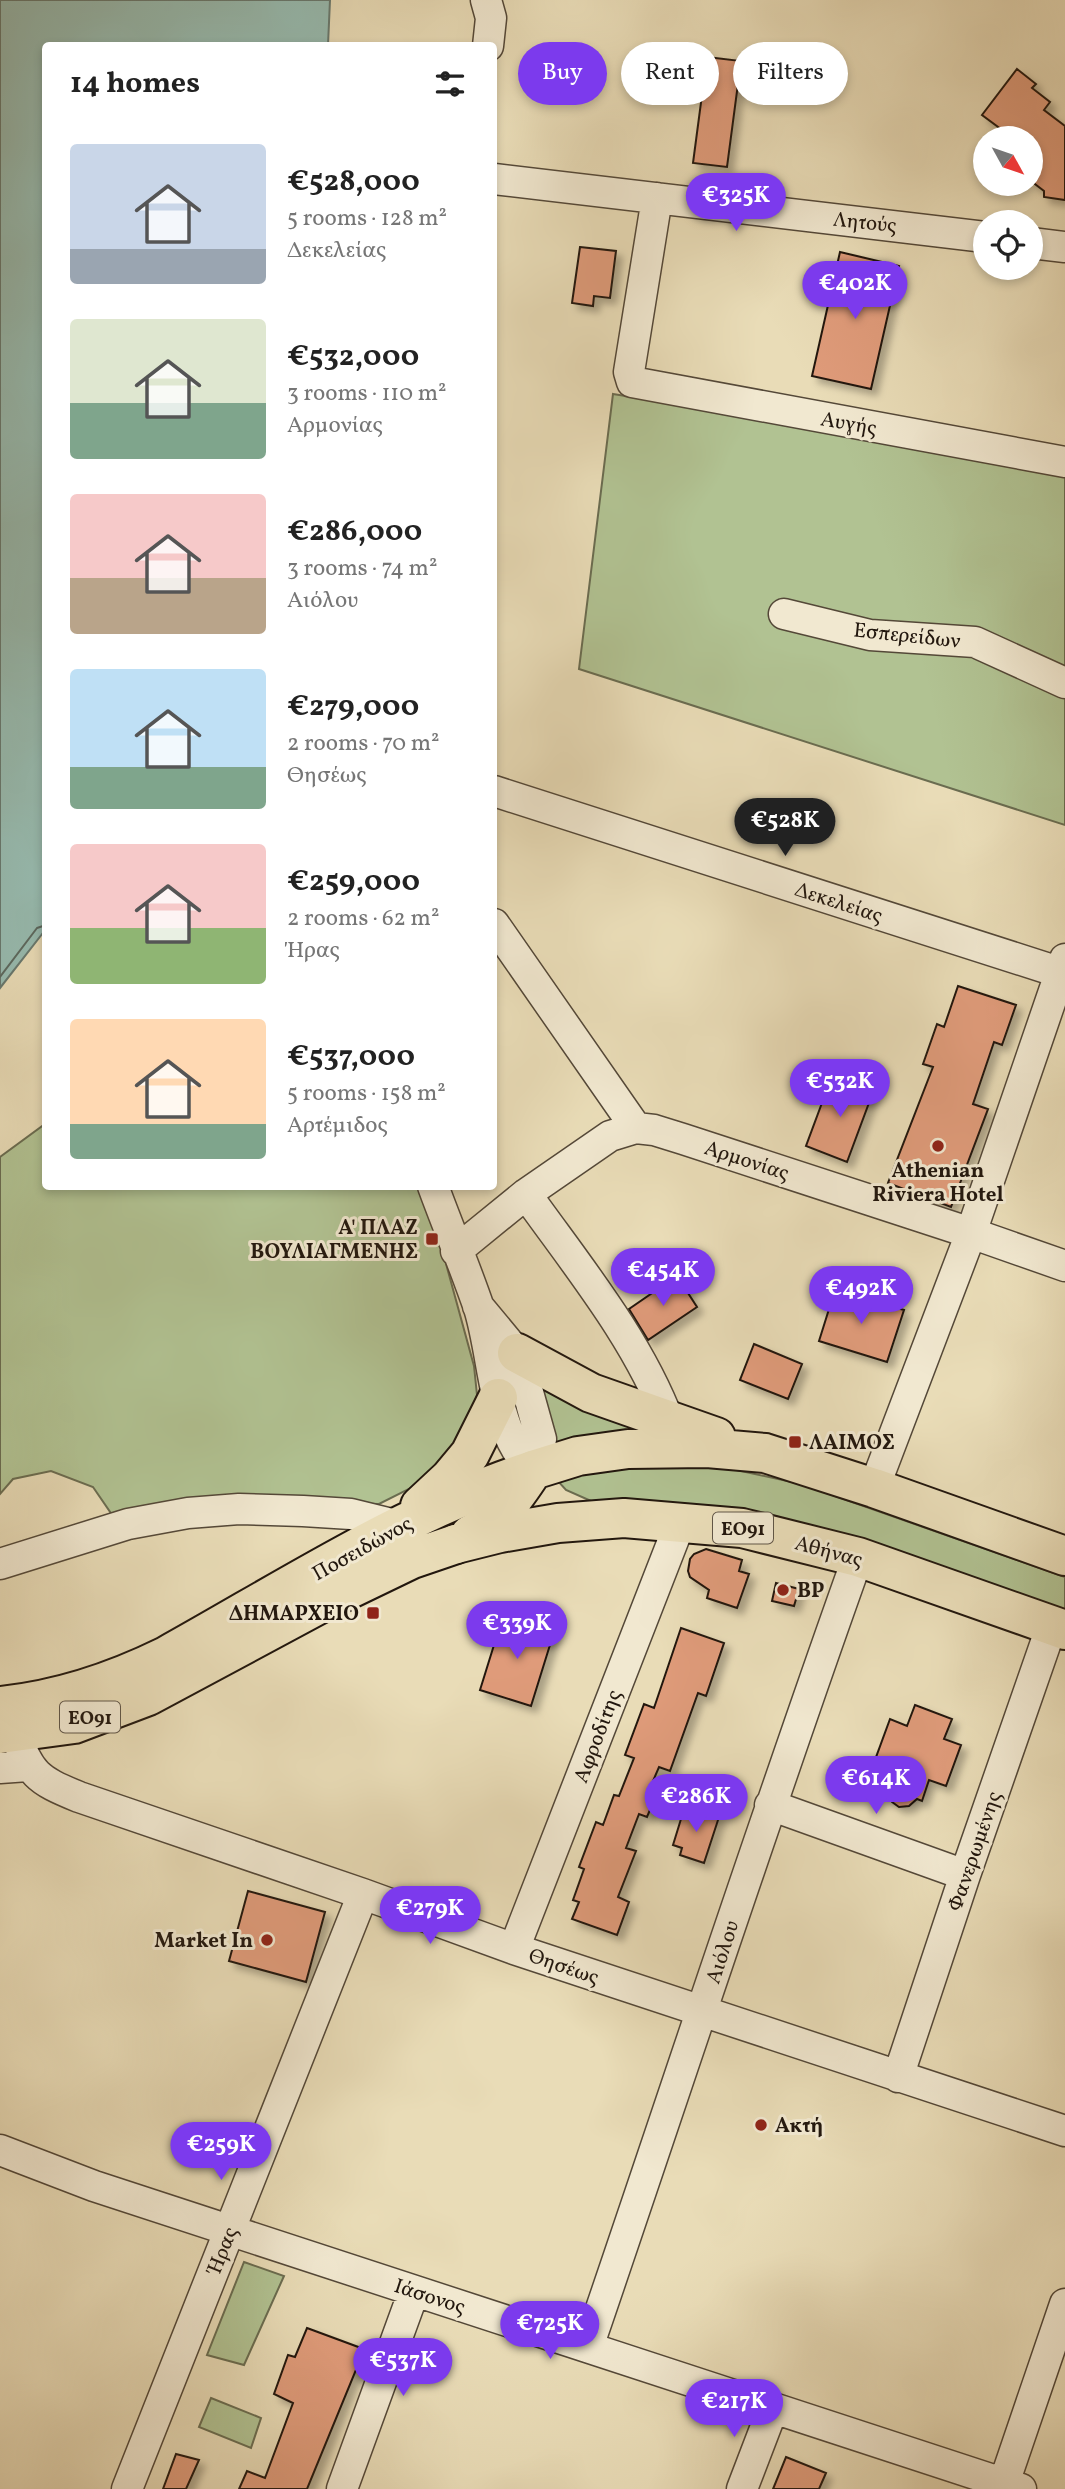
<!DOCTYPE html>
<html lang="en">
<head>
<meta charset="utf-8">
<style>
  body { margin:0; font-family:Vollkorn,serif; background:#f2f2f2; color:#222; height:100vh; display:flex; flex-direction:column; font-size:26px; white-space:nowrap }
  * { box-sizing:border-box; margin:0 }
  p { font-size:23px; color:#767676 }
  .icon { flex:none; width:38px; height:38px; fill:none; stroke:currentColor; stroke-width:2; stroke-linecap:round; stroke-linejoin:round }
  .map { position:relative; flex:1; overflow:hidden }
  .drawer { position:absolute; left:42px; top:42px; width:455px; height:1148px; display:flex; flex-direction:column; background:#fff; border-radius:7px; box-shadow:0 4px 10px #0003 }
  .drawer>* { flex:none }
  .banner { position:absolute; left:518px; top:42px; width:441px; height:63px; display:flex; gap:14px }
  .needle { width:46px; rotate:130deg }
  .buttons { position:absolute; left:973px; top:126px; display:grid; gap:14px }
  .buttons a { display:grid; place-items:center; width:70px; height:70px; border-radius:50%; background:#fff; box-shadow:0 4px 10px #0003; font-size:35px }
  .price { position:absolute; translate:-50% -60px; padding:0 16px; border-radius:24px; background:#7c3aed; color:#fff; font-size:23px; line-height:46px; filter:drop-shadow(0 2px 4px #0008) }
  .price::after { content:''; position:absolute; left:50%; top:42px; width:21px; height:16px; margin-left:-10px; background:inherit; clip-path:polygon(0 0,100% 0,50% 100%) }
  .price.on { background:#222; color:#fff }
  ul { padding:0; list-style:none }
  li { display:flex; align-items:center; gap:21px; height:175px; padding:0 28px }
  li span { display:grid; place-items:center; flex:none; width:196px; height:140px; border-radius:7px; color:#555 }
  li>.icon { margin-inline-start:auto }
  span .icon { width:84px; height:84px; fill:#fffc; stroke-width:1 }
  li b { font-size:30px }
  h2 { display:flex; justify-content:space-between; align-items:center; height:84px; padding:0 28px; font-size:30px }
  .tag { padding:0 24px; border-radius:32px; background:#fff; box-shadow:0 4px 10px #0003; font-size:24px; line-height:63px }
  .tag.on { background:#7c3aed; color:#fff }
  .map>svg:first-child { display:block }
  .green { fill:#b1c292; stroke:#6a6c50; stroke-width:2 }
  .water { fill:#97bbb0; stroke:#68796f; stroke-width:2 }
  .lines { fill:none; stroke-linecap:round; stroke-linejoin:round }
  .shore { stroke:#5c695f; stroke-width:2 }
  .building { fill:#df9b7a; stroke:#22170e; stroke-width:2; filter:url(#shadow) }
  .minor-casing { stroke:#544838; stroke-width:33 }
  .major-casing { stroke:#22170e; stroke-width:42 }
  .highway-casing { stroke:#22170e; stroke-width:42 }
  .minor { stroke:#f1e8d0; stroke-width:30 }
  .major { stroke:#e9dcb7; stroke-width:38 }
  .highway { stroke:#e9dcb7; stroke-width:38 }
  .poi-dot { fill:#8f2418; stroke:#f1e8d0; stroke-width:2.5 }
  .labels { text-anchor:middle; stroke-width:6; stroke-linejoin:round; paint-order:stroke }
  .shield { fill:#f1e8d0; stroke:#605648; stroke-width:2 }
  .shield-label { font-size:19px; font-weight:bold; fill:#22170e }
  .street-label { font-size:21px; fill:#22170e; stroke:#f1e8d0 }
  .poi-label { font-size:21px; font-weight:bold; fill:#22170e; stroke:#f1e8d0; text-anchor:end }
</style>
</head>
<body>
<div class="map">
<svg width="1065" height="2489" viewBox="0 0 1065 2489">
  <defs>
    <filter id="shadow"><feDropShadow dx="6" dy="6" stdDeviation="3.5" flood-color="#0004"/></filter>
  </defs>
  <rect width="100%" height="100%" fill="#e9dcb7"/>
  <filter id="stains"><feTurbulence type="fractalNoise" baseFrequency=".00286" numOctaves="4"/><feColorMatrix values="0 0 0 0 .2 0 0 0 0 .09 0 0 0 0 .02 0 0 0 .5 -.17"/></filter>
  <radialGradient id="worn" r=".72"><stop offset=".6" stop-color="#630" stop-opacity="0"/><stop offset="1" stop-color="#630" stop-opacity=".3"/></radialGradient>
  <path class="green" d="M 613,394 L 1065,466 L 1065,825 L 579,669 Z
    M 45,1124 L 46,1186 L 425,1187 L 474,1366 L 477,1395 L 466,1424 L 451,1449 L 430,1474 L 409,1489 L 379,1504 L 193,1501 L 115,1519 L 93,1487 L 51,1471 L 13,1479 L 0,1494 L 0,1157 Z
    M 527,1369 L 645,1425 L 642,1438 L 557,1450 Z
    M 718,1466 L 801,1484 L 1065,1577 L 1065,1618 L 591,1501 L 566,1490 L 556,1479 L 587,1467 Z
    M 244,2262 L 284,2276 L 244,2365 L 207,2355 Z
    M 211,2398 L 261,2418 L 251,2448 L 199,2427 Z"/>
  <path class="water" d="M 0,0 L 330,0 L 328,45 L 46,46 L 46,929 L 0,988 Z
    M 777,47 L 797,50 L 790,97 L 769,94 Z
    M 991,136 L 995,138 L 985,138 L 984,178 L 976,169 C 978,157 975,138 991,136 Z"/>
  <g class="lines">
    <path class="shore" d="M 0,977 L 37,928 L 46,925"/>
  </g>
  <path class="building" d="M 707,57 L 741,61 L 727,167 L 693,163 Z
    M 1017,69 L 1036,84 L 1032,88 L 1050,102 L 1044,110 L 1065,126 L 1065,200 L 1044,197 L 1044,191 L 1031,181 L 1031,138 L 1013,138 L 982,115 Z
    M 580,247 L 616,251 L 610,298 L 594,296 L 593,306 L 572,303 Z
    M 840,252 L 899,266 L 871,389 L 812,376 Z
    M 958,986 L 1016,1005 L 1002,1045 L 994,1042 L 973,1104 L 988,1109 L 951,1207 L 888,1183 L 933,1067 L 923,1064 L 937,1024 L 944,1027 Z
    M 832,1076 L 873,1092 L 847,1162 L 806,1146 Z
    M 677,1276 L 697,1307 L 648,1340 L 629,1309 Z
    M 835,1290 L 904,1310 L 887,1362 L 819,1341 Z
    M 754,1344 L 802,1364 L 788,1399 L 740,1380 Z
    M 706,1549 L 742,1560 L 739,1571 L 749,1574 L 737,1608 L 707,1598 L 709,1590 L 690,1577 L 688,1571 L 690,1559 L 694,1554 Z
    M 776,1583 L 799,1589 L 794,1606 L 772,1601 Z
    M 503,1616 L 554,1632 L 531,1706 L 480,1690 Z
    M 681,1628 L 724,1643 L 706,1696 L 698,1693 L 670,1771 L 659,1767 L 647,1795 L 655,1798 L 647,1817 L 639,1814 L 626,1848 L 636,1851 L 618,1897 L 629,1902 L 617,1935 L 572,1919 L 579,1902 L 573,1900 L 584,1869 L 579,1867 L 596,1822 L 603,1825 L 614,1795 L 619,1796 L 634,1758 L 625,1755 L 644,1704 L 654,1708 Z
    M 915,1705 L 952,1719 L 944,1739 L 961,1745 L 946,1786 L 929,1780 L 922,1801 L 917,1799 L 909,1806 L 899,1807 L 892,1802 L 889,1789 L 884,1787 L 892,1766 L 875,1760 L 890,1719 L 907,1726 Z
    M 685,1806 L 719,1817 L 704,1863 L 680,1855 L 682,1848 L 673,1845 Z
    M 248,1891 L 325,1912 L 306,1982 L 229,1961 Z
    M 307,2328 L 361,2348 L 358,2365 L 307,2489 L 239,2489 L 247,2471 L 265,2478 L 293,2403 L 274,2394 L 288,2355 L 295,2357 Z
    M 176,2454 L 199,2460 L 186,2489 L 163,2489 Z
    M 786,2457 L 826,2473 L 819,2489 L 773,2489 Z"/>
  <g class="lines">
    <g class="minor-casing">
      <path id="minor" d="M 486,0 L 491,18 L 488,46
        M 494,179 L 985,237
        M 657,198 L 629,372 L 632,382 L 1065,462
        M 1031,243 L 1065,247
        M 784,614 L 870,635 L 975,642 L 1065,683
        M 494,791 L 1065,974
        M 494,924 L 636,1128
        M 433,1186 C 448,1227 465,1267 479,1308 C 495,1359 492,1431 533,1470 L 541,1439 L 517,1353 L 478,1306
        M 526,1194 C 578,1267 637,1338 669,1422
        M 456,1251 L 526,1194 L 610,1136 L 636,1128 L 654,1130 L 683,1139 L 971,1233 L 1065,1266
        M 874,1488 L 971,1233 L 1065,959
        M 0,1564 L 128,1524 L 188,1513 L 239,1509 L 303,1511 L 351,1514 L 400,1526
        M 14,1732 C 32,1775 35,1779 79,1797 L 363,1894 L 514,1949 L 1065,2131
        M 0,1768 L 28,1766
        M 770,1805 L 965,1875
        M 514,1949 L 680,1523
        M 898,2077 L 965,1875 L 1052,1625
        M 0,2150 L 94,2186 L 1021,2489
        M 588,2347 C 678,2084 764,1819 858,1557
        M 127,2489 L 363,1894
        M 342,2489 L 414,2291
        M 742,2489 L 773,2408
        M 1002,2489 L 1065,2304"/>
    </g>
    <g class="major-casing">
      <path id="major" d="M 420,1506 L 450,1478 L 470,1454 L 498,1398
        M 0,1706 C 59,1700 113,1682 166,1656 C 285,1590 404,1512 533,1470
        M 0,1734 L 74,1724 L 148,1696 L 327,1600 L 412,1559 L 456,1544"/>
    </g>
    <g class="highway-casing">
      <path id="highway" d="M 517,1353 L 591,1393 L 716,1437
        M 533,1470 L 578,1456 L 628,1449 L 707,1448 L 765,1453 L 874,1488 L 1065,1556
        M 470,1535 C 501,1518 514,1499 533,1470
        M 456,1544 L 500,1533 L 558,1523 L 624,1518 L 742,1528 L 858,1557 L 1065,1630"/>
    </g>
    <use href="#minor" class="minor"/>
    <use href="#major" class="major"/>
    <use href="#highway" class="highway"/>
  </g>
  <g class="poi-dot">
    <circle cx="938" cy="1146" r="7"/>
    <rect x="425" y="1232" width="14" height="14" rx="3.5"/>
    <rect x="788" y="1435" width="14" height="14" rx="3.5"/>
    <circle cx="783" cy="1590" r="7"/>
    <rect x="366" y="1606" width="14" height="14" rx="3.5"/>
    <circle cx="267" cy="1940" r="7"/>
    <circle cx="761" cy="2125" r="7"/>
  </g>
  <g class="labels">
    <g class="shield">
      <rect x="713" y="1512.5" width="60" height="31" rx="5"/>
      <rect x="60" y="1701.5" width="60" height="31" rx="5"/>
    </g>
    <g class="shield-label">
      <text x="743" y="1535">ΕΟ91</text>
      <text x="90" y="1724">ΕΟ91</text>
    </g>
    <g class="street-label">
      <text transform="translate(865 222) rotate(6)" y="7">Λητούς</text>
      <text transform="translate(849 423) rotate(10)" y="7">Αυγής</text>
      <text transform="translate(907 635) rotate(6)" y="7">Εσπερείδων</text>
      <text transform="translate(839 902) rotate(18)" y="7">Δεκελείας</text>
      <text transform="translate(747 1160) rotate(18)" y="7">Αρμονίας</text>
      <text transform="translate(362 1548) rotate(-29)" y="7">Ποσειδώνος</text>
      <text transform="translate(829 1551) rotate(15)" y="7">Αθήνας</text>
      <text transform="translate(597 1736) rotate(-69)" y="7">Αφροδίτης</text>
      <text transform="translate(974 1851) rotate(-71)" y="7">Φανερωμένης</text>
      <text transform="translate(722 1952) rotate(-72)" y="7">Αιόλου</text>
      <text transform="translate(564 1966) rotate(19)" y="7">Θησέως</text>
      <text transform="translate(222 2250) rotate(-68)" y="7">Ήρας</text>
      <text transform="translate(430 2296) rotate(18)" y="7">Ιάσονος</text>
    </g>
    <g class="poi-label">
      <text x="938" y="1177" text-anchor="middle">Athenian<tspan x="938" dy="24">Riviera Hotel</tspan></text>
      <text x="418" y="1234">Α' ΠΛΑΖ<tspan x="418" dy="24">ΒΟΥΛΙΑΓΜΕΝΗΣ</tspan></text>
      <text x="809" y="1449" text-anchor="start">ΛΑΙΜΟΣ</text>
      <text x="797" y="1597" text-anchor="start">BP</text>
      <text x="359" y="1620">ΔΗΜΑΡΧΕΙΟ</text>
      <text x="253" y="1947">Market In</text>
      <text x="775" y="2132" text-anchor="start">Ακτή</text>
    </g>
  </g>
  <rect width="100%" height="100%" filter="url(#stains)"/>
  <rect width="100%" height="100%" fill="url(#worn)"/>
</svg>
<div class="buttons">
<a><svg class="needle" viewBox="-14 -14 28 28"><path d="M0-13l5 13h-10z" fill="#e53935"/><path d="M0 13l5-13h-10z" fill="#767676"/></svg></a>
<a><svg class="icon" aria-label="locate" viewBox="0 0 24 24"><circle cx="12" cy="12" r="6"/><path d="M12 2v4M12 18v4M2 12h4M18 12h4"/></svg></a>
</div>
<b class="price" style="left:736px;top:233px">€325K</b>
<b class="price" style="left:855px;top:321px">€402K</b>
<b class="price on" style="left:785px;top:858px">€528K</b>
<b class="price" style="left:840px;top:1119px">€532K</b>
<b class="price" style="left:663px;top:1308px">€454K</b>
<b class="price" style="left:861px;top:1326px">€492K</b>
<b class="price" style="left:517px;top:1661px">€339K</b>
<b class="price" style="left:876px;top:1816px">€614K</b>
<b class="price" style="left:696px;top:1834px">€286K</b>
<b class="price" style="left:430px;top:1946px">€279K</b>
<b class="price" style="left:221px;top:2182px">€259K</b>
<b class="price" style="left:550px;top:2361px">€725K</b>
<b class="price" style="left:403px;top:2398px">€537K</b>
<b class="price" style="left:734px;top:2439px">€217K</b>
<div class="banner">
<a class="tag on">Buy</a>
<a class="tag">Rent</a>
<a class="tag">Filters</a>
</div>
<section class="drawer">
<h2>14 homes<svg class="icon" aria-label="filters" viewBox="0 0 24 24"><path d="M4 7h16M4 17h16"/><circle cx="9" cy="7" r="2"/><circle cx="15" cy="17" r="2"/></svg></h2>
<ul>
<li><span style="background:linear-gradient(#c9d6e8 75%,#9aa5b1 0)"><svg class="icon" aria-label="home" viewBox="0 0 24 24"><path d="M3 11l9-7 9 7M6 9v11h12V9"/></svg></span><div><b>€528,000</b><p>5 rooms · 128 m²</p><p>Δεκελείας</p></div></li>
<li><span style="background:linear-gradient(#dfe7d0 60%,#7fa58c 0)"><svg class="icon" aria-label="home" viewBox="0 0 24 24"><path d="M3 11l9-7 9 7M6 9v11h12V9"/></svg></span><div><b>€532,000</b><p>3 rooms · 110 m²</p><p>Αρμονίας</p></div></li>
<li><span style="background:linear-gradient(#f6c9c9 60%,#b9a48a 0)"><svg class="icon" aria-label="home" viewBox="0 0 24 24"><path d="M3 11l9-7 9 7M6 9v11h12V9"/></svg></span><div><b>€286,000</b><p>3 rooms · 74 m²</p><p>Αιόλου</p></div></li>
<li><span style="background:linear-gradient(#bfe0f5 70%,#7fa58c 0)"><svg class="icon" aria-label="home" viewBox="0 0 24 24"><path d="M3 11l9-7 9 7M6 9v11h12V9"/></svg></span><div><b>€279,000</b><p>2 rooms · 70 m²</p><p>Θησέως</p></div></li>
<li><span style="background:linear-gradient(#f6c9c9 60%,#8fb573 0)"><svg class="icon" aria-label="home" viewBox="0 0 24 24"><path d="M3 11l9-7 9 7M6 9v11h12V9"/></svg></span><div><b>€259,000</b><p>2 rooms · 62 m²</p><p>Ήρας</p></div></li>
<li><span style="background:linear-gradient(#ffd9b3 75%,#7fa58c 0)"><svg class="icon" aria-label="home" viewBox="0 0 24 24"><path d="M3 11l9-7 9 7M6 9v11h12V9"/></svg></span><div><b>€537,000</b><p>5 rooms · 158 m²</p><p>Αρτέμιδος</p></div></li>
</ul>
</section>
</div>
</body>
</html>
